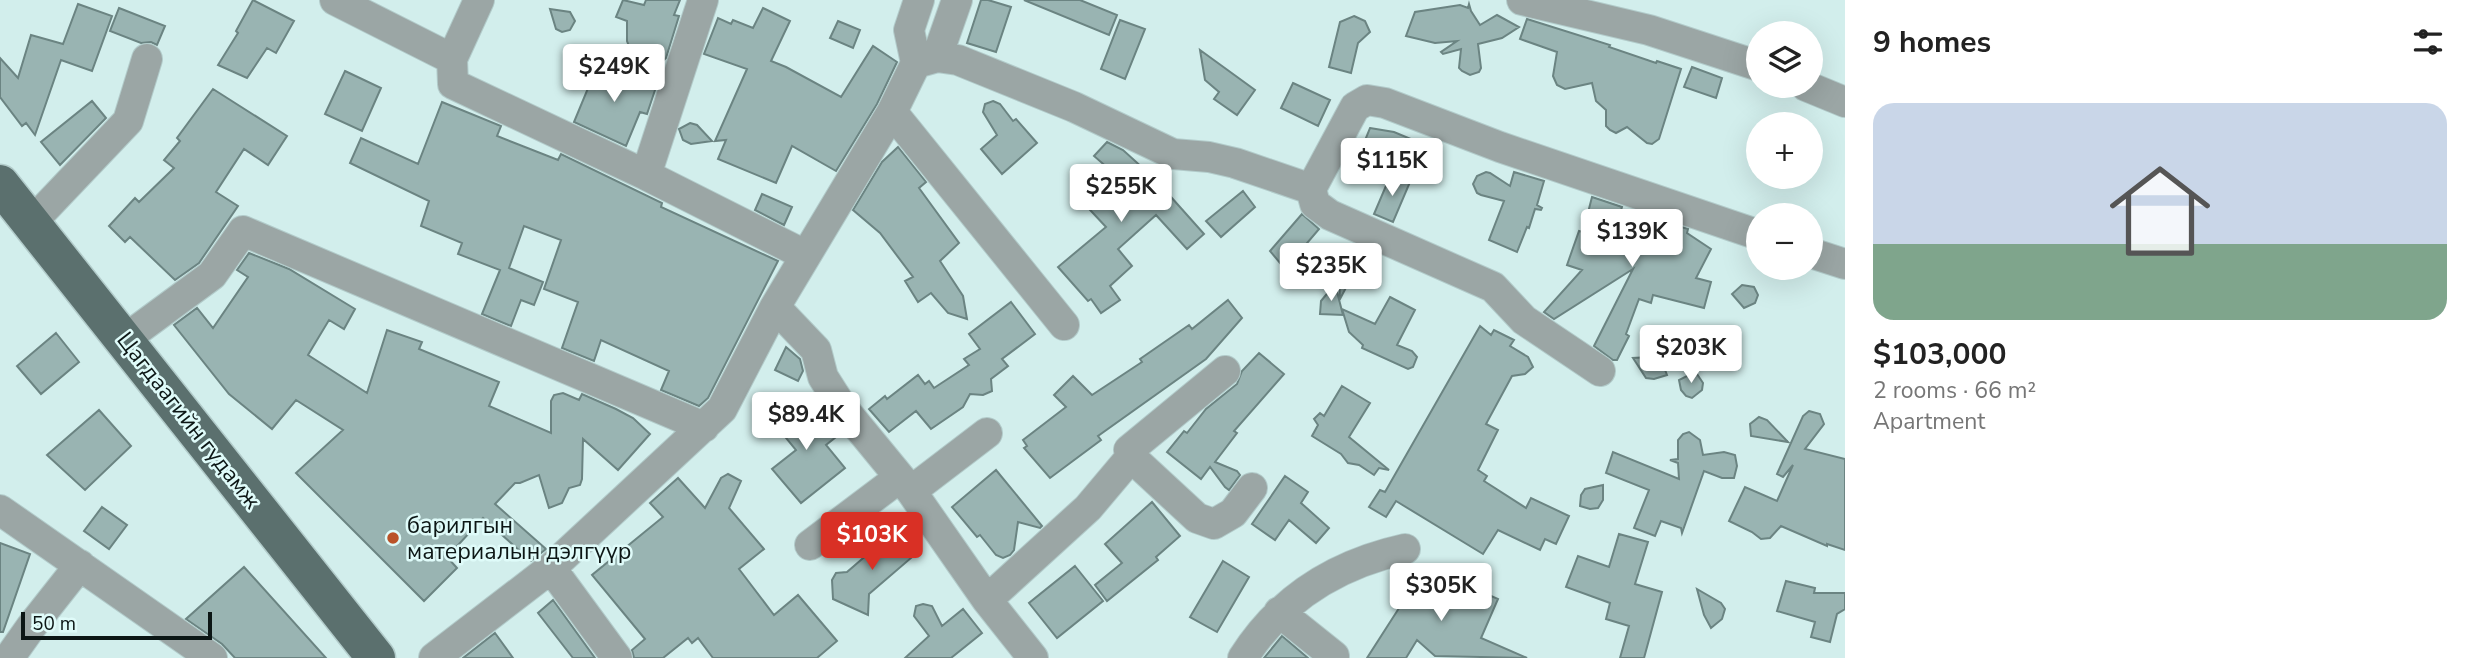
<!DOCTYPE html>
<html lang="en">
<head>
<meta charset="utf-8">
<style>
  body { margin:0; font-family:"Nunito Sans",sans-serif; background:#f2f2f2; color:#222; height:100vh; display:flex; flex-direction:column; font-size:26px; white-space:nowrap }
  * { box-sizing:border-box; margin:0 }
  p { font-size:23px; color:#767676 }
  .icon { flex:none; width:38px; height:38px; fill:none; stroke:currentColor; stroke-width:2; stroke-linecap:round; stroke-linejoin:round }
  .map { position:relative; flex:1; overflow:hidden }
  .details { display:flex; flex-direction:column; background:#fff; width:630px }
  .details>* { flex:none }
  .tools { position:absolute; left:1746px; top:21px; display:grid; gap:14px }
  .tools a { display:grid; place-items:center; width:77px; height:77px; border-radius:50%; background:#fff; box-shadow:0 7px 28px #0002; font-size:35px }
  .scale { position:absolute; left:21px; bottom:18px; width:191px; box-sizing:border-box; padding-left:7px; border:4px solid #0c1615; border-top:0; font-size:19px; line-height:24px; white-space:nowrap; color:#0c1615; -webkit-text-stroke:5px #dffbf9; paint-order:stroke }
  .price { position:absolute; translate:-50% -60px; padding:0 16px; border-radius:7px; background:#fff; color:#222; font-size:23px; line-height:46px; filter:drop-shadow(0 2px 4px #0008) }
  .price::after { content:''; position:absolute; left:50%; top:42px; width:21px; height:16px; margin-left:-10px; background:inherit; clip-path:polygon(0 0,100% 0,50% 100%) }
  .price.active { background:#d93025; color:#fff }
  ul { padding:0; list-style:none }
  li { display:grid; align-content:center; gap:14px; height:371px; padding:0 28px }
  li span { display:grid; place-items:center; height:217px; border-radius:21px; color:#555 }
  li>.icon { margin-inline-start:auto }
  span .icon { width:126px; height:126px; fill:#fffc; stroke-width:1 }
  li b { font-size:30px }
  h2 { display:flex; justify-content:space-between; align-items:center; height:84px; padding:0 28px; font-size:30px }
  main { display:flex; flex:1; min-height:0 }
  .map>svg:first-child { display:block }
  .building { fill:#99b4b2; stroke:#6b8482; stroke-width:2 }
  .lines { fill:none; stroke-linecap:round; stroke-linejoin:round }
  .minor-casing { stroke:#b2cbca; stroke-width:32 }
  .major-casing { stroke:#b2cbca; stroke-width:41 }
  .minor { stroke:#9ba6a5; stroke-width:30 }
  .major { stroke:#5b706e; stroke-width:38 }
  .poi-dot { fill:#ba5329; stroke:#dffbf9; stroke-width:2.5 }
  .labels { text-anchor:middle; stroke-width:5; stroke-linejoin:round; paint-order:stroke }
  .street-label { font-size:23px; fill:#0c1615; stroke:#dffbf9 }
  .poi-label { font-size:23px; fill:#0c1615; stroke:#dffbf9; text-anchor:start }
</style>
</head>
<body>
<main>
<div class="map">
<svg width="1845" height="658" viewBox="0 0 1845 658">
  <rect width="100%" height="100%" fill="#d2eeec"/>
  <path class="building" d="M 253,0 L 294,21 L 276,53 L 267,48 L 247,78 L 218,65 L 238,33 L 236,31 Z
    M 623,0 L 644,5 L 646,0 L 680,0 L 674,15 L 679,16 L 666,58 L 642,80 L 627,41 L 627,21 L 616,17 Z
    M 981,0 L 988,0 L 1011,7 L 996,52 L 967,43 Z
    M 1024,0 L 1080,0 L 1117,15 L 1109,35 Z
    M 78,4 L 112,16 L 92,71 L 61,60 L 35,135 L 26,123 L 22,126 L 0,97 L 0,58 L 18,78 L 31,35 L 63,44 Z
    M 1469,4 L 1471,11 L 1480,25 L 1497,15 L 1519,27 L 1502,38 L 1478,44 L 1481,68 L 1479,72 L 1470,75 L 1462,71 L 1459,68 L 1461,49 L 1443,54 L 1441,52 L 1457,41 L 1435,43 L 1406,36 L 1415,12 L 1460,5 L 1468,8 Z
    M 119,8 L 165,26 L 157,45 L 151,42 L 141,43 L 110,31 Z
    M 763,8 L 790,21 L 771,61 L 786,67 L 841,97 L 873,46 L 897,62 L 877,104 L 836,171 L 792,146 L 776,183 L 718,159 L 726,140 L 715,141 L 747,69 L 704,54 L 718,18 L 731,24 L 733,20 L 753,28 Z
    M 550,9 L 570,12 L 575,21 L 570,30 L 562,32 L 556,29 Z
    M 1354,16 L 1365,21 L 1370,32 L 1358,43 L 1351,73 L 1329,67 L 1340,22 Z
    M 1527,19 L 1610,45 L 1609,47 L 1656,63 L 1657,61 L 1681,69 L 1659,139 L 1652,144 L 1647,143 L 1627,127 L 1616,133 L 1610,130 L 1606,126 L 1606,110 L 1596,101 L 1592,83 L 1565,89 L 1557,85 L 1553,76 L 1557,52 L 1520,39 Z
    M 1120,20 L 1145,29 L 1125,79 L 1101,69 Z
    M 838,21 L 860,30 L 853,48 L 830,38 Z
    M 1200,50 L 1255,90 L 1237,115 L 1214,99 L 1219,92 L 1205,80 Z
    M 598,64 L 656,87 L 647,114 L 640,112 L 626,146 L 574,122 Z
    M 1692,67 L 1722,78 L 1716,98 L 1684,87 Z
    M 345,71 L 381,88 L 362,131 L 325,114 Z
    M 1293,83 L 1330,100 L 1318,126 L 1281,108 Z
    M 213,89 L 287,136 L 268,165 L 244,149 L 216,192 L 238,206 L 199,263 L 175,280 L 130,237 L 125,242 L 109,226 L 135,198 L 139,202 L 174,168 L 164,160 L 180,141 L 177,138 Z
    M 92,101 L 106,118 L 60,165 L 41,142 Z
    M 993,101 L 1000,104 L 1013,121 L 1016,119 L 1037,143 L 1002,174 L 981,149 L 997,135 L 983,112 L 985,104 Z
    M 442,102 L 501,126 L 497,136 L 558,160 L 561,154 L 662,203 L 661,207 L 778,261 L 708,398 L 699,406 L 661,390 L 669,371 L 601,340 L 594,361 L 562,348 L 578,302 L 544,289 L 561,240 L 524,226 L 509,268 L 543,282 L 534,305 L 521,300 L 511,326 L 482,314 L 500,270 L 458,254 L 462,243 L 421,226 L 429,201 L 350,163 L 361,138 L 418,164 Z
    M 690,123 L 697,125 L 712,141 L 691,144 L 683,140 L 679,129 Z
    M 1370,128 L 1394,132 L 1423,144 L 1416,164 L 1361,150 Z
    M 1107,142 L 1123,150 L 1155,179 L 1204,234 L 1187,249 L 1156,215 L 1118,249 L 1132,266 L 1110,286 L 1120,300 L 1101,313 L 1091,299 L 1088,301 L 1058,267 L 1106,227 L 1078,197 L 1109,169 L 1094,156 Z
    M 898,147 L 926,182 L 919,188 L 959,243 L 940,261 L 963,296 L 967,319 L 948,313 L 931,293 L 918,302 L 905,281 L 913,277 L 880,233 L 853,210 L 882,162 Z
    M 1514,172 L 1544,181 L 1537,205 L 1542,208 L 1541,210 L 1535,209 L 1529,228 L 1527,227 L 1517,252 L 1489,240 L 1504,201 L 1481,195 L 1477,193 L 1473,184 L 1477,176 L 1486,172 L 1490,173 L 1510,186 Z
    M 1391,174 L 1410,182 L 1393,222 L 1374,214 Z
    M 1243,191 L 1255,207 L 1221,237 L 1206,221 Z
    M 762,194 L 792,207 L 784,225 L 755,210 Z
    M 1592,197 L 1622,207 L 1618,221 L 1657,233 L 1661,221 L 1688,229 L 1687,233 L 1711,249 L 1696,278 L 1711,282 L 1704,308 L 1653,295 L 1651,303 L 1639,299 L 1626,334 L 1629,336 L 1617,360 L 1613,360 L 1594,346 L 1633,269 L 1554,319 L 1544,312 L 1582,270 L 1567,265 L 1579,231 L 1583,232 Z
    M 1302,214 L 1319,229 L 1285,269 L 1270,251 Z
    M 1351,250 L 1360,261 L 1340,299 L 1338,254 Z
    M 249,253 L 289,269 L 355,309 L 344,329 L 329,320 L 308,355 L 367,393 L 387,330 L 422,342 L 419,349 L 499,382 L 489,406 L 551,433 L 551,401 L 554,395 L 563,393 L 579,400 L 582,394 L 616,409 L 633,418 L 650,434 L 618,470 L 583,439 L 582,479 L 580,485 L 569,488 L 562,503 L 549,508 L 539,475 L 520,483 L 515,483 L 495,504 L 546,549 L 531,561 L 483,518 L 447,557 L 457,568 L 424,601 L 296,473 L 343,430 L 296,400 L 272,429 L 229,394 L 174,325 L 197,308 L 213,328 L 248,277 L 237,270 Z
    M 1335,284 L 1343,315 L 1320,314 L 1321,301 Z
    M 1742,285 L 1754,287 L 1758,295 L 1755,303 L 1744,308 L 1732,294 Z
    M 1390,297 L 1415,310 L 1397,345 L 1412,351 L 1417,357 L 1413,367 L 1408,369 L 1362,348 L 1363,345 L 1349,332 L 1342,309 L 1375,324 Z
    M 1228,300 L 1242,318 L 1206,359 L 1098,436 L 1101,440 L 1050,478 L 1024,448 L 1027,446 L 1023,440 L 1066,407 L 1054,395 L 1073,376 L 1092,395 L 1142,362 L 1140,359 L 1189,325 L 1192,329 Z
    M 1011,302 L 1035,334 L 1002,359 L 1008,366 L 991,379 L 992,391 L 983,395 L 970,394 L 963,407 L 931,429 L 916,411 L 889,432 L 869,409 L 885,396 L 887,399 L 918,375 L 925,384 L 929,381 L 934,388 L 969,365 L 964,359 L 980,349 L 969,334 Z
    M 1480,326 L 1491,335 L 1494,330 L 1514,340 L 1510,346 L 1528,357 L 1533,367 L 1525,374 L 1512,376 L 1486,424 L 1498,430 L 1478,470 L 1487,476 L 1484,481 L 1526,508 L 1531,498 L 1569,516 L 1556,544 L 1545,539 L 1540,550 L 1498,530 L 1483,554 L 1396,501 L 1386,517 L 1369,507 L 1380,490 L 1385,492 Z
    M 56,333 L 79,362 L 41,394 L 17,366 Z
    M 786,347 L 800,359 L 803,371 L 798,381 L 775,370 Z
    M 1259,353 L 1284,374 L 1234,431 L 1237,433 L 1215,462 L 1237,471 L 1240,475 L 1229,490 L 1225,487 L 1210,467 L 1201,479 L 1167,452 L 1184,431 L 1187,433 L 1206,409 L 1237,384 L 1242,371 Z
    M 1653,357 L 1662,362 L 1667,375 L 1654,379 L 1646,378 L 1633,358 Z
    M 1697,374 L 1703,383 L 1702,390 L 1692,398 L 1686,396 L 1681,390 L 1679,380 L 1689,375 Z
    M 1342,386 L 1370,403 L 1349,437 L 1389,470 L 1379,468 L 1374,475 L 1359,465 L 1348,463 L 1341,454 L 1312,436 L 1318,425 L 1314,419 L 1320,413 L 1324,416 Z
    M 789,399 L 812,427 L 828,417 L 841,433 L 826,445 L 845,468 L 801,503 L 772,469 L 796,450 L 768,416 Z
    M 99,410 L 131,446 L 85,490 L 47,455 Z
    M 1809,411 L 1820,414 L 1824,424 L 1805,449 L 1845,459 L 1845,550 L 1827,544 L 1827,546 L 1781,526 L 1770,538 L 1761,539 L 1752,532 L 1729,521 L 1745,487 L 1777,501 L 1793,465 L 1783,477 L 1777,474 L 1803,416 Z
    M 1759,417 L 1767,420 L 1788,442 L 1751,436 L 1750,424 Z
    M 1689,432 L 1700,440 L 1703,455 L 1724,452 L 1735,455 L 1737,466 L 1734,478 L 1722,478 L 1704,471 L 1682,533 L 1681,528 L 1661,521 L 1655,536 L 1634,528 L 1649,490 L 1606,473 L 1613,452 L 1679,479 L 1678,463 L 1670,460 L 1678,459 L 1678,440 L 1683,434 Z
    M 996,470 L 1042,526 L 1040,528 L 1018,522 L 1014,550 L 1010,555 L 1003,558 L 996,555 L 980,535 L 977,537 L 952,507 Z
    M 728,474 L 741,481 L 729,508 L 764,549 L 739,569 L 774,615 L 798,595 L 837,641 L 817,658 L 713,658 L 698,638 L 692,643 L 688,638 L 663,658 L 634,658 L 632,650 L 645,639 L 592,575 L 663,517 L 650,503 L 678,478 L 705,508 L 721,478 Z
    M 1285,476 L 1308,492 L 1301,503 L 1329,528 L 1316,543 L 1289,520 L 1275,540 L 1252,524 Z
    M 1603,485 L 1603,500 L 1598,508 L 1590,509 L 1580,506 L 1581,495 L 1585,489 Z
    M 1152,502 L 1180,536 L 1156,557 L 1158,560 L 1107,601 L 1095,585 L 1122,563 L 1105,544 Z
    M 102,507 L 127,525 L 109,549 L 84,531 Z
    M 898,528 L 918,552 L 869,594 L 868,615 L 833,599 L 832,580 L 836,573 L 847,572 Z
    M 1619,534 L 1648,542 L 1635,584 L 1662,592 L 1644,658 L 1620,658 L 1629,626 L 1606,619 L 1610,603 L 1566,587 L 1578,556 L 1609,567 Z
    M 0,543 L 30,554 L 3,632 L 0,632 Z
    M 1223,561 L 1249,577 L 1217,632 L 1190,617 Z
    M 1075,566 L 1103,601 L 1057,638 L 1029,603 Z
    M 244,567 L 326,658 L 235,658 L 222,644 L 186,619 Z
    M 1427,569 L 1467,594 L 1471,587 L 1498,599 L 1481,638 L 1527,658 L 1435,656 L 1417,640 L 1406,658 L 1367,658 L 1410,591 L 1412,592 Z
    M 1786,581 L 1815,588 L 1814,593 L 1845,593 L 1845,609 L 1837,614 L 1830,642 L 1811,637 L 1815,622 L 1777,611 Z
    M 1697,589 L 1721,603 L 1725,609 L 1722,619 L 1711,628 L 1704,615 Z
    M 553,600 L 595,658 L 573,658 L 538,613 Z
    M 923,604 L 932,606 L 942,626 L 963,609 L 982,633 L 951,658 L 905,658 L 929,636 L 914,616 L 916,606 Z
    M 495,633 L 513,658 L 463,658 Z
    M 1282,636 L 1308,658 L 1264,658 Z"/>
  <g class="lines">
    <g class="minor-casing">
      <path id="minor" d="M 335,0 L 452,59 L 453,84 L 646,175 L 805,255
        M 1522,0 L 1649,30 L 1759,66
        M 937,57 L 957,0
        M 452,59 L 479,0
        M 916,63 L 937,57 L 958,60 L 1074,107 L 1173,154 L 1209,157 L 1235,163 L 1311,189 L 1355,107 L 1367,100 L 1385,103 L 1500,147 L 1759,235
        M 1806,86 L 1845,102
        M 892,112 L 1064,325
        M 646,175 L 703,0
        M 1311,189 L 1315,204 L 1330,215 L 1493,287 L 1524,320 L 1600,371
        M 31,223 L 128,121 L 147,59
        M 1811,253 L 1845,264
        M 775,307 L 816,350 L 823,377 L 842,407 L 911,491 L 987,600 L 1033,658
        M 125,339 L 212,275 L 243,231 L 704,427
        M 1131,457 L 1197,518 L 1214,524 L 1233,513 L 1252,488
        M 911,491 L 987,433
        M 0,510 L 212,658
        M 810,545 L 899,478
        M 551,568 L 617,658
        M 987,600 L 1088,508 L 1131,457 L 1129,450 L 1225,371
        M 1279,612 L 1334,656
        M 9,658 L 31,627 L 80,565
        M 434,658 L 551,568 L 722,409 L 775,307 L 892,112 L 916,63 L 909,30 L 919,0
        M 1243,658 C 1281,598 1337,564 1405,549"/>
    </g>
    <g class="major-casing">
      <path id="major" d="M 0,184 L 376,658"/>
    </g>
    <use href="#minor" class="minor"/>
    <use href="#major" class="major"/>
  </g>
  <circle class="poi-dot" cx="393" cy="538" r="7"/>
  <g class="labels">
    <g class="street-label">
      <text transform="translate(189 420) rotate(52)" y="8">Цагдаагийн гудамж</text>
    </g>
    <g class="poi-label">
      <text x="407" y="533">барилгын<tspan x="407" dy="26">материалын дэлгүүр</tspan></text>
    </g>
  </g>
</svg>
<div class="tools">
<a><svg class="icon" aria-label="layers" viewBox="0 0 24 24"><path d="M12 4l9 5-9 5-9-5zM3 14l9 5 9-5"/></svg></a>
<a>+</a>
<a>−</a>
</div>
<div class="scale">50 m</div>
<b class="price" style="left:614px;top:104px">$249K</b>
<b class="price" style="left:1392px;top:198px">$115K</b>
<b class="price" style="left:1121px;top:224px">$255K</b>
<b class="price" style="left:1632px;top:269px">$139K</b>
<b class="price" style="left:1331px;top:303px">$235K</b>
<b class="price" style="left:1691px;top:385px">$203K</b>
<b class="price" style="left:806px;top:452px">$89.4K</b>
<b class="price active" style="left:872px;top:572px">$103K</b>
<b class="price" style="left:1441px;top:623px">$305K</b>
</div>
<section class="details">
<h2>9 homes<svg class="icon" aria-label="filters" viewBox="0 0 24 24"><path d="M4 7h16M4 17h16"/><circle cx="9" cy="7" r="2"/><circle cx="15" cy="17" r="2"/></svg></h2>
<ul>
<li><span style="background:linear-gradient(#c9d6e8 65%,#7fa58c 0)"><svg class="icon" aria-label="home" viewBox="0 0 24 24"><path d="M3 11l9-7 9 7M6 9v11h12V9"/></svg></span><div><b>$103,000</b><p>2 rooms · 66 m²</p><p>Apartment</p></div></li>
</ul>
</section>
</main>
</body>
</html>
